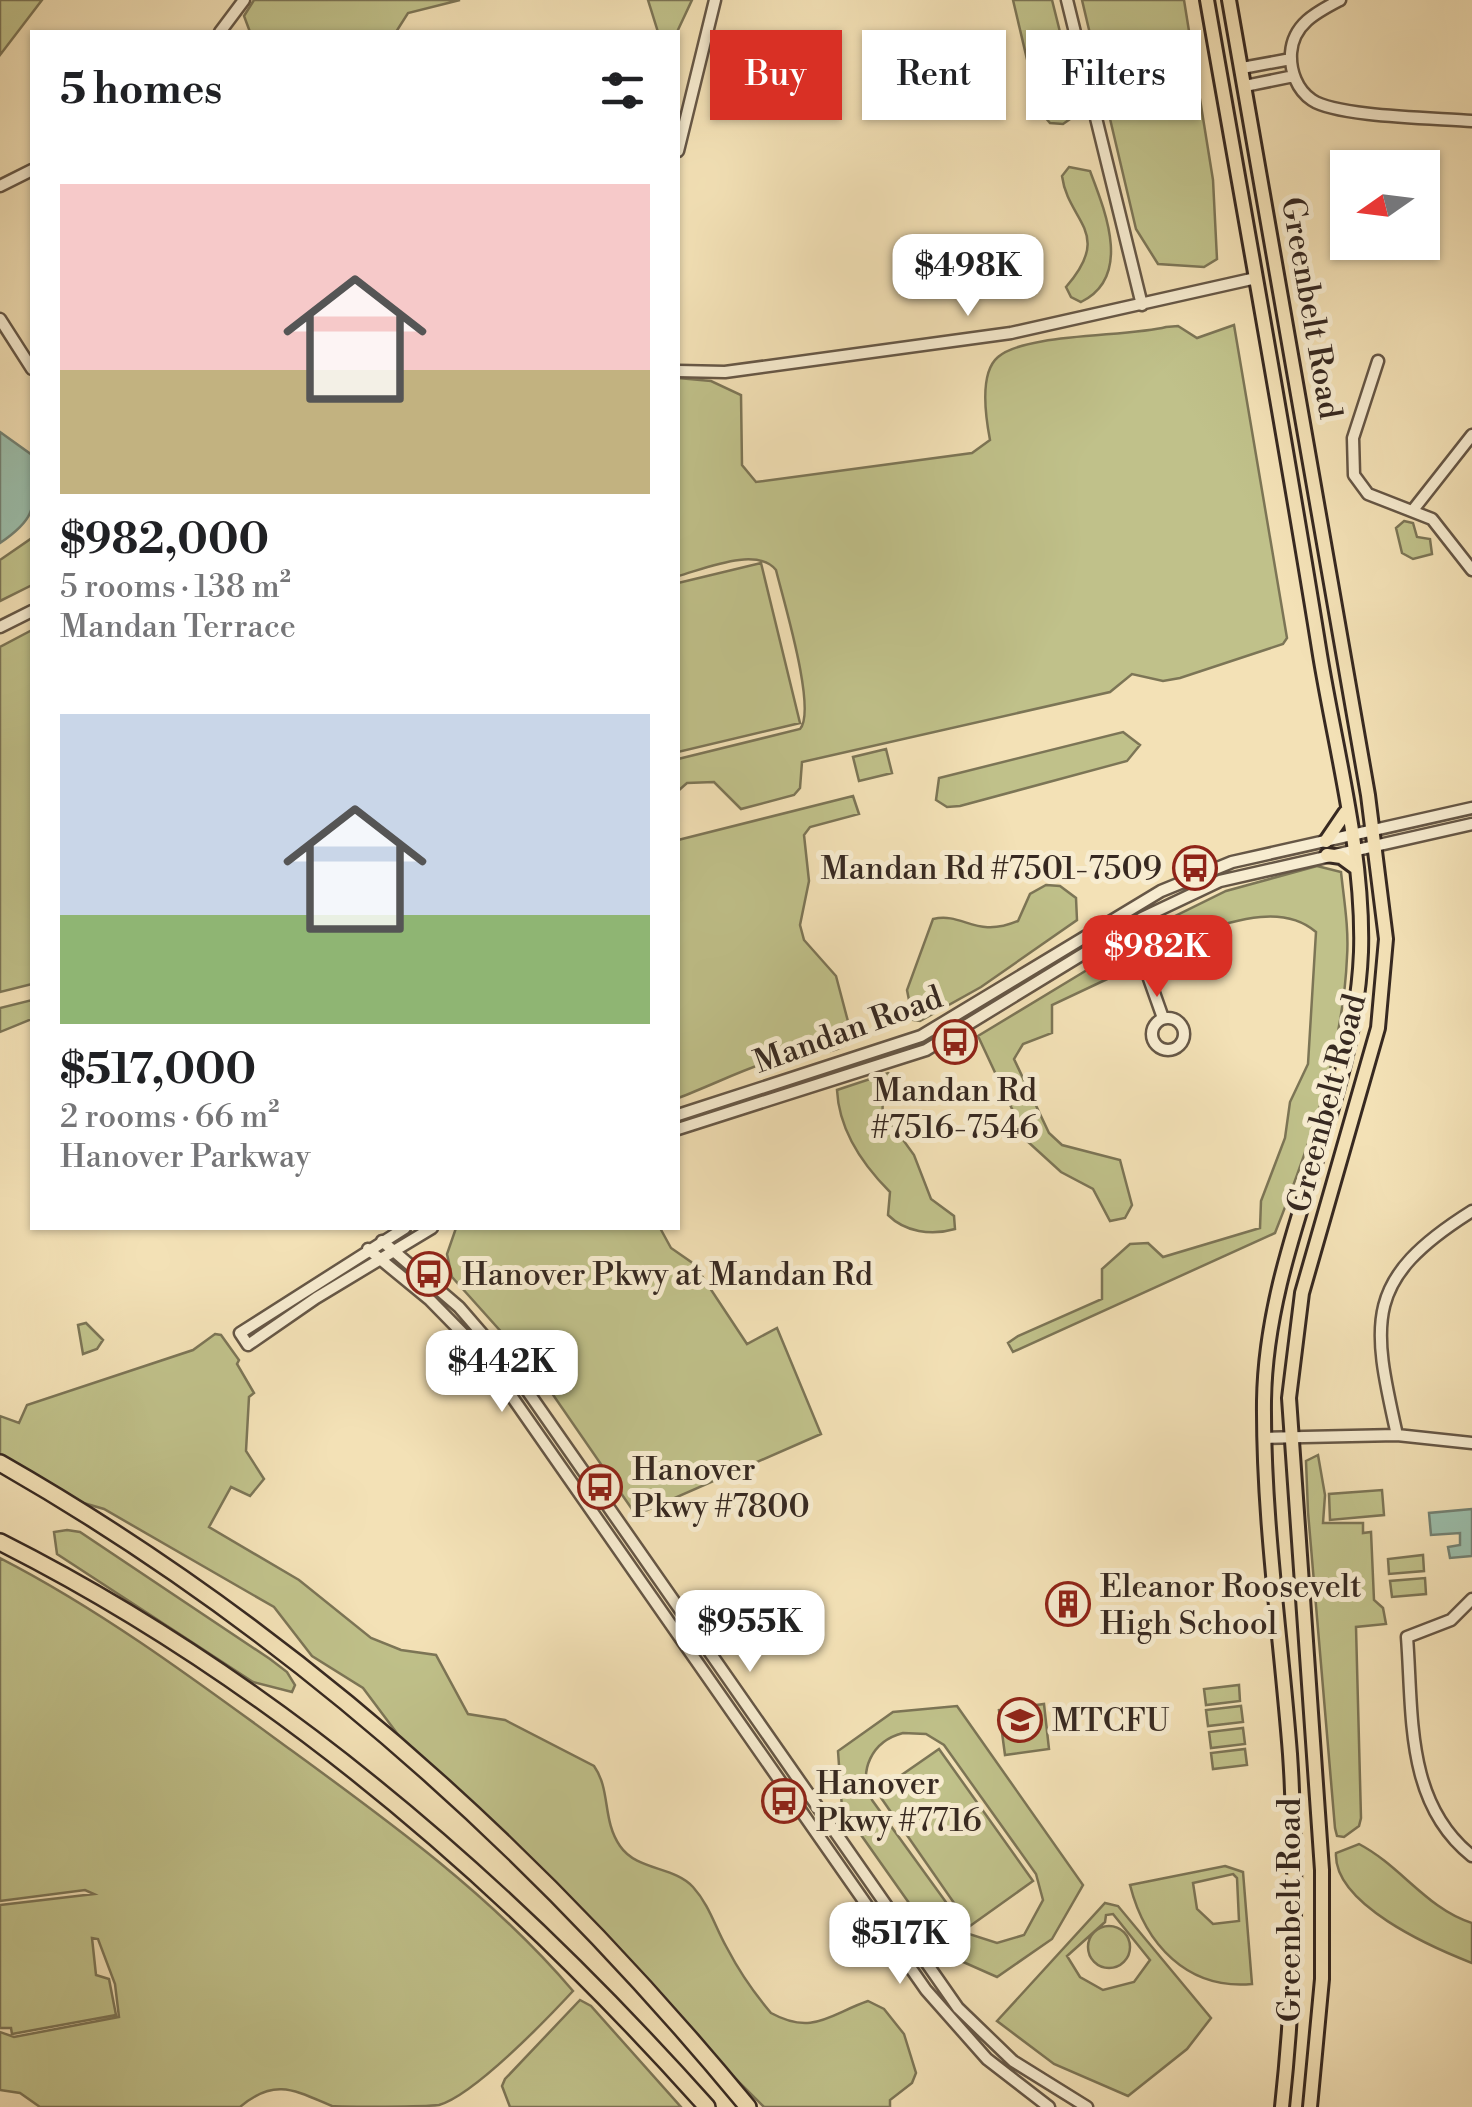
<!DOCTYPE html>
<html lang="en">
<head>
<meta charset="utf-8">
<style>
  body { margin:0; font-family:"Libre Bodoni",serif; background:#f6f6f6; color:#202124; height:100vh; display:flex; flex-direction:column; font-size:38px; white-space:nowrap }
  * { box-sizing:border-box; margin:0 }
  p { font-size:32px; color:#757577 }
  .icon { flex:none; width:55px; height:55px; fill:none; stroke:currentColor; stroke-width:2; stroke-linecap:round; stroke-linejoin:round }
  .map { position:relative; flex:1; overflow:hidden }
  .sheet { position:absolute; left:30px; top:30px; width:650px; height:1200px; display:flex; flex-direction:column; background:#fff; border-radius:0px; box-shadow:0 2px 8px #0004 }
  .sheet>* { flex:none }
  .guide { position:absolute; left:710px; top:30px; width:610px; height:90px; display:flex; gap:20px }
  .needle { width:65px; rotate:256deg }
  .fabs { position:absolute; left:1330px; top:150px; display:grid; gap:20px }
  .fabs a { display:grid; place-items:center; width:110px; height:110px; border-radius:0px; background:#fff; box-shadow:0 2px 8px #0004; font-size:50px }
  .price { position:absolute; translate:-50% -85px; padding:0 22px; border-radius:20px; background:#fff; color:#222; font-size:32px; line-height:65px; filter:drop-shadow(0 2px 5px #0008) }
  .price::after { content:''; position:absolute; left:50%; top:60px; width:30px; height:22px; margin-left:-15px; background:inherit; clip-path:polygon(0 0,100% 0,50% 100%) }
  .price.current { background:#d93025; color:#fff }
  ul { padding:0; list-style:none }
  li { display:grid; align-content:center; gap:20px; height:530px; padding:0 30px }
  li span { display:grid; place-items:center; height:310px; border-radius:0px; color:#555 }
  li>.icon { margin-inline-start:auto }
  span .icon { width:180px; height:180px; fill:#fffc; stroke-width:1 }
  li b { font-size:42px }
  h2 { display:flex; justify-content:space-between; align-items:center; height:120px; padding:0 30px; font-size:42px }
  .pill { padding:0 35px; border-radius:0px; background:#fff; box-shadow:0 2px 8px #0004; font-size:35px; line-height:90px }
  .pill.current { background:#d93025; color:#fff }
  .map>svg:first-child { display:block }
  .green { fill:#c0c18a; stroke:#7c7556; stroke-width:2.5; fill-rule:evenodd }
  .water { fill:#9bbeab; stroke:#738274; stroke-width:2.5 }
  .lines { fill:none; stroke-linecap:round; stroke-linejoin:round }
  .minor-casing { stroke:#665746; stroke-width:15 }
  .major-casing { stroke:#372921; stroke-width:18 }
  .highway-casing { stroke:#372921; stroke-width:20 }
  .minor { stroke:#f7ecd0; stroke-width:10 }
  .major { stroke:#f3e1b6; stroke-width:12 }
  .highway { stroke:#f3e1b6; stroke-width:15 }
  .labels { text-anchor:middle; stroke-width:10; stroke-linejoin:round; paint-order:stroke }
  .street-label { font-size:32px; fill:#372921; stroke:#f7ecd0 }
  .poi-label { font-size:32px; fill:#372921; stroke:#f7ecd0; text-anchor:start }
</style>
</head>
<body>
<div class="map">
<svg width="1472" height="2107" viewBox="0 0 1472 2107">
  <rect width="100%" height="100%" fill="#f3e1b6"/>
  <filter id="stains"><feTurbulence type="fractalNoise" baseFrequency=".002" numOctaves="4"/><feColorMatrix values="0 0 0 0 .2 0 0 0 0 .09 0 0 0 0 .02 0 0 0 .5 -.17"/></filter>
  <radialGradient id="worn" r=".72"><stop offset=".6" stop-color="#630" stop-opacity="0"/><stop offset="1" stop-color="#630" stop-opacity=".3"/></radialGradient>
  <path class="green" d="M 0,0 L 42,0 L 0,55 Z
    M 254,0 L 460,0 L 408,13 L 396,32 L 250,32 L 244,16 Z
    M 648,0 L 692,0 L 677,32 L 658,32 Z
    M 1013,0 L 1052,0 L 1077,100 L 1073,117 L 1063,124 L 1050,123 L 1039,110 Z
    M 1082,0 L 1184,0 L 1213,180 L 1217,259 L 1204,267 L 1158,264 L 1136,229 Z
    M 1069,167 L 1090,171 C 1106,213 1132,277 1081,302 L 1071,297 L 1066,287 C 1114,232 1068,222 1062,176 Z
    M 1234,325 L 1287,638 L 1283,644 L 1180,678 L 1163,681 L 1132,674 L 1110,692 L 802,762 L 800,788 L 794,795 L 741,809 L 714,782 L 687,783 L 678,791 L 678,759 L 800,729 C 817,710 783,599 776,570 C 757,546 704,569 678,576 L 678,378 L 711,381 L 741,395 L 742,465 L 756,482 L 972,453 L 990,440 C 986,419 979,373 998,357 C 1025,333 1129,337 1166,327 L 1178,326 L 1197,338 Z
    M 1404,521 L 1413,523 L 1417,537 L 1430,539 L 1432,554 L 1413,559 L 1402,553 L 1396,528 Z
    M 32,538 L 32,585 L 0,601 L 0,560 Z
    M 761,563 L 800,723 L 678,752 L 678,583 Z
    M 32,630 L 32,984 L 0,992 L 0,647 Z
    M 1123,732 L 1140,745 L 1127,761 L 960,806 L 947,807 L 936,800 L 939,778 Z
    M 886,749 L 892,773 L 859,781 L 853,757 Z
    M 853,796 L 859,814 L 810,827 L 804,835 L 809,881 L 800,925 L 804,940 L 836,976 L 850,1029 L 846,1045 C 826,1057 805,1050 783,1057 C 747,1067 713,1085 678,1098 L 678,840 Z
    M 1317,866 L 1341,872 C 1344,900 1349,929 1347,957 C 1343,1051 1309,1147 1275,1233 L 1013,1352 L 1008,1343 L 1018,1336 L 1102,1299 L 1102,1269 L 1130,1244 L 1148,1243 L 1163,1257 L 1260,1228 L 1261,1201 L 1285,1138 L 1290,1102 L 1308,1064 L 1316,932 C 1271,893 1198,939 1153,944 L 1149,929 L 1226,891 Z
    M 1046,885 L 1060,886 L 1076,898 L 1077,920 L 981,987 L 920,1021 L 913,1020 L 907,990 L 933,919 C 964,912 975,939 1018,921 L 1030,894 Z
    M 1115,953 L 1123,962 L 1120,973 L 1052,1005 L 1052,1033 L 1023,1044 L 1014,1059 L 1049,1133 L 1062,1145 L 1120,1160 L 1132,1205 L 1125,1218 L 1110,1221 L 1093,1189 L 1061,1172 L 1027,1141 L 978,1036 Z
    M 32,1000 L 32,1019 L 0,1032 L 0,1008 Z
    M 888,1073 L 893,1076 C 893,1090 880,1100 883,1112 L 914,1155 L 931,1199 L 954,1216 L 955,1229 C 931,1236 905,1232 888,1215 L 890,1192 C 863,1165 839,1131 837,1090 Z
    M 456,1228 L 660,1228 L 671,1248 L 694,1264 L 747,1344 L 777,1328 L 821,1434 L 636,1515 L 538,1373 L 452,1277 L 447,1254 Z
    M 86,1323 L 103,1340 L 97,1349 L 83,1354 L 78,1325 Z
    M 215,1334 L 221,1335 L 239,1360 L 237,1364 L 254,1393 L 249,1397 L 246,1451 L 264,1479 L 250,1496 L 231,1487 L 209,1527 L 299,1580 L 371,1638 L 401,1650 L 436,1655 L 468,1714 L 505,1720 L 594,1766 C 611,1790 602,1820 620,1846 C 637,1871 674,1866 693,1887 C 710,1906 715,1927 727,1948 C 739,1971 754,1993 771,2013 C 813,2036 830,2014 868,2001 L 884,2009 L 904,2034 L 916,2073 L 912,2083 L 890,2100 L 890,2107 L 764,2107 L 420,1764 L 363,1688 L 312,1656 L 274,1607 L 104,1509 L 56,1495 L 0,1463 L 0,1416 L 19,1423 L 27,1405 L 193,1350 Z
    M 1318,1455 L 1325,1495 L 1323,1523 L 1363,1523 L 1363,1533 L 1371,1532 L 1374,1600 L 1383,1608 L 1386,1624 L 1356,1627 L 1361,1818 L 1359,1826 L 1344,1837 L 1337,1836 L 1335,1828 L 1308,1512 L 1306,1461 Z
    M 1382,1490 L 1384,1515 L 1330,1520 L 1329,1494 Z
    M 67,1530 L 80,1532 L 270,1659 L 287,1672 L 295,1685 L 292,1692 L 253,1682 L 57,1554 L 54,1532 Z
    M 1423,1555 L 1424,1571 L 1389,1574 L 1388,1559 Z
    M 0,1558 C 103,1611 198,1682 291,1750 C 390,1822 493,1897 573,1991 C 546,2020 474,2095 439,2105 C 423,2107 347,2107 332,2106 C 296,2091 275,2077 240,2107 L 40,2107 L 20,2093 L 0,2090 L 0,2032 L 14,2037 L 119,2017 L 115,1984 L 98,1939 L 92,1938 L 96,1975 L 109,1979 L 116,2015 L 12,2034 L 11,2028 L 0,2028 L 0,1905 L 94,1894 L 85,1890 L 0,1901 Z
    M 1425,1578 L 1426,1594 L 1392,1597 L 1390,1581 Z
    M 1239,1685 L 1240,1701 L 1206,1705 L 1204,1689 Z
    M 1044,1704 L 1049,1749 L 1005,1755 L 999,1710 Z
    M 957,1706 L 1083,1885 L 1052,1939 L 997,1977 L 945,1954 L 842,1808 L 838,1751 L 893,1712 ZM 903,1733 L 926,1734 L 944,1745 L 1036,1874 L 1043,1900 L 1024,1935 L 997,1943 L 969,1934 L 872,1800 C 857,1771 872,1741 903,1733 Z
    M 1241,1706 L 1243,1722 L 1208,1726 L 1206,1710 Z
    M 1243,1728 L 1245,1744 L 1211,1748 L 1209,1732 Z
    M 939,1749 L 1033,1881 L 970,1926 L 877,1792 Z
    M 1245,1749 L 1247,1765 L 1213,1769 L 1211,1753 Z
    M 1359,1844 C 1401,1866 1427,1909 1472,1923 L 1472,1963 C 1431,1947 1333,1904 1336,1853 Z
    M 1225,1866 L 1243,1872 L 1252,1984 C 1187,1990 1145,1944 1130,1885 ZM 1233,1874 L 1237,1878 L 1239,1921 L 1213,1924 L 1197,1909 L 1193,1883 Z
    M 1105,1903 L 1118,1906 L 1211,2018 L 1187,2049 L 1128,2096 L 1054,2064 L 997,2021 ZM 1113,1914 L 1150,1960 L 1134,1982 L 1103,1990 L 1080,1977 L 1067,1956 L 1105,1922 L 1106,1915 Z
    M1088 1947a21 21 0 1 1 42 0a21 21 0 1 1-42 0Z
    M 580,2000 L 591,2006 L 681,2107 L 510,2107 L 502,2086 L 505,2079 Z"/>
  <path class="water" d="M 0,432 L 32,455 C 32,503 43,514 0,543 Z
    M 1472,1509 L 1472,1556 L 1450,1558 L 1448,1547 L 1460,1545 L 1460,1533 L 1431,1535 L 1429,1513 Z"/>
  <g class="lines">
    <g class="minor-casing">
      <path id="minor" d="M 1067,0 L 1142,305
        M 1340,0 C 1317,12 1293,24 1291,53 C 1290,71 1297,90 1312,100 C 1337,117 1438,118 1472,121
        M 220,32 L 244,0
        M 1242,68 L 1291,59
        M 1245,86 L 1294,76
        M 678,151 L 715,0
        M 0,186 L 32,170
        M 0,319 L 32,369
        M 1378,361 L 1353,438 L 1354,475 L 1368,494 L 1432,519 L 1472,570
        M 678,371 L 725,372 L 1011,333 L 1256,278
        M 1413,510 L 1472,435
        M 0,627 L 32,611
        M 1119,928 L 1147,973 L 1163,1018
        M1152 1034a16 16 0 1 1 32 0a16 16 0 1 1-32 0Z
        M 678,1115 L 921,1036 L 1161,891 L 1232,862 L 1472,808
        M 678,1129 L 926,1050 L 1142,918 L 1220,881 L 1472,824
        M 405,1228 L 240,1333 L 248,1345 L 316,1298 L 432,1228
        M 382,1241 L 459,1307 L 510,1366 L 958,2008 L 1013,2061 L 1087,2107
        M 368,1249 L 430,1300 L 480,1351 L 926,1990 L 987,2059 L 1049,2107
        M 1397,1435 C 1371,1320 1364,1279 1472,1211
        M 1264,1438 L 1397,1435 L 1472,1443
        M 1472,1599 L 1451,1620 L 1407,1637 C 1413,1715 1405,1803 1472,1856"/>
    </g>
    <g class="major-casing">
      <path id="major" d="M 1207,0 C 1245,218 1285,436 1320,655 C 1336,752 1364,854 1361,952 C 1355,1107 1266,1245 1264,1401 C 1263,1519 1281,1637 1290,1754 C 1298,1873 1295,1988 1282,2107
        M 1229,0 L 1368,795 L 1386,939 L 1378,1028 L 1302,1293 L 1289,1398 L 1322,1870 L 1322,1979 L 1310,2107
        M 1326,841 L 1345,813
        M 1327,855 L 1341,857 L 1356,868"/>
    </g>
    <g class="highway-casing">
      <path id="highway" d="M 0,1463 C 289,1628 537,1851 748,2107
        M 0,1542 C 270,1678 506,1882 707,2107"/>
    </g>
    <use href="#minor" class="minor"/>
    <use href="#major" class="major"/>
    <use href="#highway" class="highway"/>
  </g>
  <defs>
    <g id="bus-ring" transform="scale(2.25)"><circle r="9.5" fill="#f7ecd0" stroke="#8f2418" stroke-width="1.5"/><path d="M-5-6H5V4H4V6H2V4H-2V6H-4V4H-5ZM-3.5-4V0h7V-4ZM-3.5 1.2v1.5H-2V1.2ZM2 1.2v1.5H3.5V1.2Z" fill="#8f2418"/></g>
    <g id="building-ring" transform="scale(2.25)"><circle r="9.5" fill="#f7ecd0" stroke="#8f2418" stroke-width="1.5"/><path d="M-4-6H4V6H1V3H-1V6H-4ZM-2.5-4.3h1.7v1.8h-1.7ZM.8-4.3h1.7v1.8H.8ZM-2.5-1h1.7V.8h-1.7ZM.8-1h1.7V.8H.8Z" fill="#8f2418"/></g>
    <g id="school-ring" transform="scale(2.25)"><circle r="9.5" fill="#f7ecd0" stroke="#8f2418" stroke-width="1.5"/><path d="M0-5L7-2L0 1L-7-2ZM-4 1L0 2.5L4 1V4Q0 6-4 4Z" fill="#8f2418"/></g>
  </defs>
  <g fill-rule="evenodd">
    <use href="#bus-ring" x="1195" y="868"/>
    <use href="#bus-ring" x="955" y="1042"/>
    <use href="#bus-ring" x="429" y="1274"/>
    <use href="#bus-ring" x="600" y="1487"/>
    <use href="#building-ring" x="1068" y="1604"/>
    <use href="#school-ring" x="1020" y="1720"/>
    <use href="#bus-ring" x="784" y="1801"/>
  </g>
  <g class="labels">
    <g class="street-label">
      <text transform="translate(1312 308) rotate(80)" y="11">Greenbelt Road</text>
      <text transform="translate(848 1029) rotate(-20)" y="11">Mandan Road</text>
      <text transform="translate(1326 1103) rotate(-75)" y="11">Greenbelt Road</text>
      <text transform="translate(1289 1910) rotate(-90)" y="11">Greenbelt Road</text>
    </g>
    <g class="poi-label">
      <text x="1162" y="879" text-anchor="end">Mandan Rd #7501-7509</text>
      <text x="955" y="1101" text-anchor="middle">Mandan Rd<tspan x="955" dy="37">#7516-7546</tspan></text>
      <text x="462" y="1285">Hanover Pkwy at Mandan Rd</text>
      <text x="632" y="1480">Hanover<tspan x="632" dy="37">Pkwy #7800</tspan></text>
      <text x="1100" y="1597">Eleanor Roosevelt<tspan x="1100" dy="37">High School</tspan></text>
      <text x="1052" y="1731">MTCFU</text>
      <text x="816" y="1794">Hanover<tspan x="816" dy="37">Pkwy #7716</tspan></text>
    </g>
  </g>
  <rect width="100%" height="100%" filter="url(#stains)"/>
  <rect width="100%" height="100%" fill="url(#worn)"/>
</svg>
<div class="fabs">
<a><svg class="needle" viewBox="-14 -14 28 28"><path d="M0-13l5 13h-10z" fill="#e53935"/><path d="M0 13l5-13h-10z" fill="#757577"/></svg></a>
</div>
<b class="price" style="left:968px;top:319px">$498K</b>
<b class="price current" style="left:1157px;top:1000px">$982K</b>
<b class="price" style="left:502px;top:1415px">$442K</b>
<b class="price" style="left:750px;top:1675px">$955K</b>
<b class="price" style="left:900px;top:1987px">$517K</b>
<div class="guide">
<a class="pill current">Buy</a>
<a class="pill">Rent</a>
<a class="pill">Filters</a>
</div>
<section class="sheet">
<h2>5 homes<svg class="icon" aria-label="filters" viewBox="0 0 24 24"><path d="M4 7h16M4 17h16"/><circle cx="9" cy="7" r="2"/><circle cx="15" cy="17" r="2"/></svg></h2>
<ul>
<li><span style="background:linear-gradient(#f6c9c9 60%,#c2b280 0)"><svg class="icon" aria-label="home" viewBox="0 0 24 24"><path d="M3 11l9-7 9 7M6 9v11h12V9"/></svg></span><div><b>$982,000</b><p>5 rooms · 138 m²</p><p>Mandan Terrace</p></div></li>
<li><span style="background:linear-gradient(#c9d6e8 65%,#8fb573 0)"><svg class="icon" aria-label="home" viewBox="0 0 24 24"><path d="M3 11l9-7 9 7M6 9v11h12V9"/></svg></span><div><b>$517,000</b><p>2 rooms · 66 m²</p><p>Hanover Parkway</p></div></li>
</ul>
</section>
</div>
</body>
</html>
